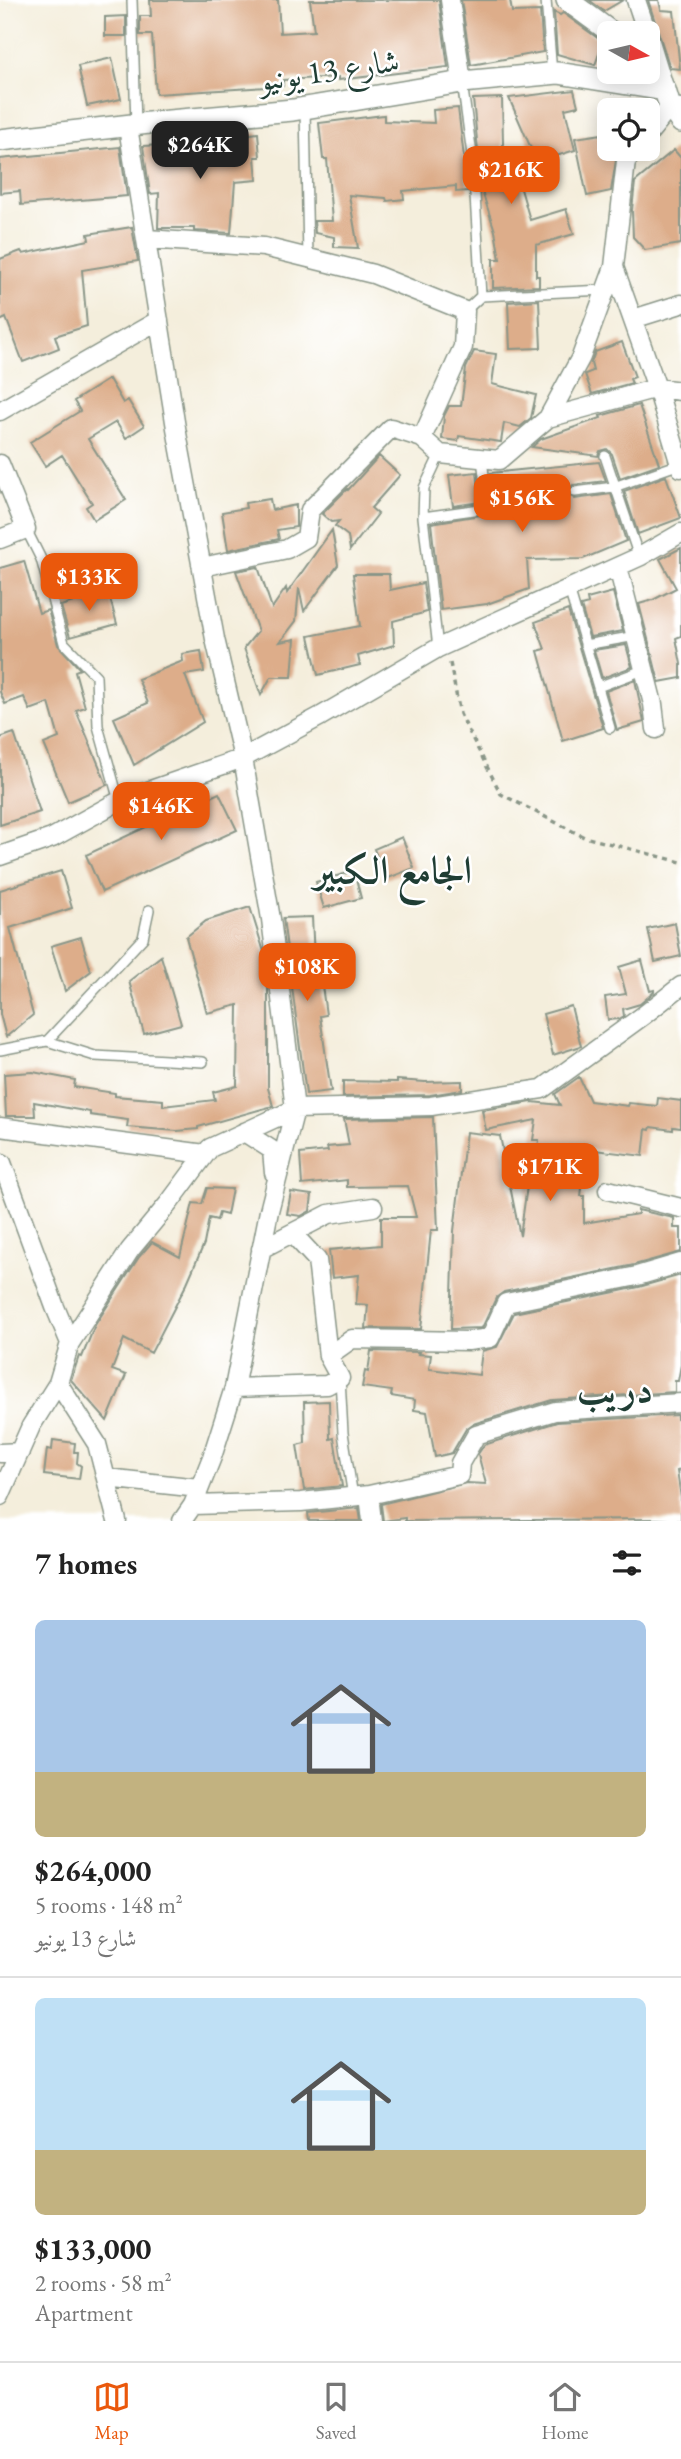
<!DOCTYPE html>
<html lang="en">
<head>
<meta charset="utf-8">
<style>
  body { margin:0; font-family:"EB Garamond",Amiri,serif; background:#f6f6f6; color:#222; height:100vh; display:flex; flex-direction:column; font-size:26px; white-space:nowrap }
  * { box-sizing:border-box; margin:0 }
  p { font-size:23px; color:#767676 }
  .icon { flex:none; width:38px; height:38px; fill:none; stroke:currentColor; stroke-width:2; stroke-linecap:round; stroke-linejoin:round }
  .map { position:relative; height:1521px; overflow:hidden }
  .side { display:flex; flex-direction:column; background:#fff; flex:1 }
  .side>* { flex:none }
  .needle { width:46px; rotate:98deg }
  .buttons { position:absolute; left:597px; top:21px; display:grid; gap:14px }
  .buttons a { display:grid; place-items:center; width:63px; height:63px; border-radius:10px; background:#fff; box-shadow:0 4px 18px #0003; font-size:35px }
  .price { position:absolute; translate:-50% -60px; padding:0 16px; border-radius:14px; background:#ea580c; color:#fff; font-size:23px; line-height:46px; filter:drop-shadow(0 2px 4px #0008) }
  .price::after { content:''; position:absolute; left:50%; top:42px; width:21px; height:16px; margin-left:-10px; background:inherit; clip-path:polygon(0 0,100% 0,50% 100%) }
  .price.current { background:#222; color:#fff }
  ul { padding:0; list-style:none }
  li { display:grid; align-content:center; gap:14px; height:371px; padding:0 35px }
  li+li { border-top:2px solid #e0e0e0 }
  li span { display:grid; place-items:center; height:217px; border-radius:10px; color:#555 }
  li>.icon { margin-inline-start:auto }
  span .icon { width:126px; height:126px; fill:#fffc; stroke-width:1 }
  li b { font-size:30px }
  h2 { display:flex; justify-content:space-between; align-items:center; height:84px; padding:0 35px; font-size:30px }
  .menu { display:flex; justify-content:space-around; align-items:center; height:98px; border-top:2px solid #e0e0e0; background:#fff; font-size:19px; color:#767676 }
  .menu a { display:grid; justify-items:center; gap:4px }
  .menu .current { color:#ea580c }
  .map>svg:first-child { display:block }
  .building { fill:#ddad8a }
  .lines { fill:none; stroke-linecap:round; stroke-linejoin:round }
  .service-casing { stroke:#8a9688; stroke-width:12 }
  .minor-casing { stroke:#8a9688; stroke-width:21 }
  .tertiary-casing { stroke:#8a9688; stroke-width:24 }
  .path { stroke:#8a9688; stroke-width:3.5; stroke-dasharray:5 5; stroke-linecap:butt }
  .service { stroke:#fff; stroke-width:9 }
  .minor { stroke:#fff; stroke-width:18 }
  .tertiary { stroke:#fff; stroke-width:21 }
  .labels { text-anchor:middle; stroke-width:5; stroke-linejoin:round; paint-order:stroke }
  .street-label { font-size:32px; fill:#1f3d34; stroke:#fff }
  .district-label { font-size:38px; font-weight:bold; fill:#1f3d34; stroke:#fff }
</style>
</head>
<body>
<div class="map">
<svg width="681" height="1521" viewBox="0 0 681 1521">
  <rect width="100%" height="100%" fill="#fff"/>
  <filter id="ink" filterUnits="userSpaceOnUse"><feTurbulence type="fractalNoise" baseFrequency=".0143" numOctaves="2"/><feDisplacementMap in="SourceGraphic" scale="14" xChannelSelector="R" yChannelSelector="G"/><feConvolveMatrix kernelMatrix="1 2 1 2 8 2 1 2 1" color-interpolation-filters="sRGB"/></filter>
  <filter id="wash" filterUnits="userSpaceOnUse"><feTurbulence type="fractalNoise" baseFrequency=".00686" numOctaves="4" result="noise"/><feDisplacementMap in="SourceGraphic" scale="28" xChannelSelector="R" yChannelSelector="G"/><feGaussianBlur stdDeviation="1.57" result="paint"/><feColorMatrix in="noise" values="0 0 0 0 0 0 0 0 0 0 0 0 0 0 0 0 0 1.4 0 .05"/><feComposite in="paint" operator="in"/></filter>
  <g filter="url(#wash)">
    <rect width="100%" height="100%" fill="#f4eedc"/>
    <g id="blocks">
      <path class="building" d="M 150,0 L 278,0 L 280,33 L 314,31 L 310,0 L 439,0 L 448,67 L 338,80 L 338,77 L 283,80 L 283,86 L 156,94 L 152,35 L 140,35 L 140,16 L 151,16 Z
        M 461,0 L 510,0 L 512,12 L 540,11 L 543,52 L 471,65 Z
        M 589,0 L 623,0 L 604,11 Z
        M 648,0 L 659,0 L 661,10 L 674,11 L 680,69 L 670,68 Z
        M 554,12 L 560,15 L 563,13 L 603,42 L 595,65 L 557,54 Z
        M 126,16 L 126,36 L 105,36 L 105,17 Z
        M 112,58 L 121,99 L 87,106 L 78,66 Z
        M 574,90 L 578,106 L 565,109 L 575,150 L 537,162 L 509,98 Z
        M 502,98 L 504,186 L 519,182 L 530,220 L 566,209 L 574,234 L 536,245 L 536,276 L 539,276 L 539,286 L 493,288 L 493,259 L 500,259 L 495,231 L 482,191 L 473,99 Z
        M 458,108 L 468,191 L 456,192 L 456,186 L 403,191 L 404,199 L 387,201 L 386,198 L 349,195 L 358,248 L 334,247 L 334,237 L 315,233 L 314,221 L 332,221 L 327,159 L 323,159 L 319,123 L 384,115 L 384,121 L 434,123 L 433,110 Z
        M 258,133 L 260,157 L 255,157 L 257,180 L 235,182 L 231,233 L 194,231 L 194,228 L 158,228 L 159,193 L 150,194 L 143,146 L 184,144 Z
        M 609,133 L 609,149 L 617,149 L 617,154 L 611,191 L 587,196 L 575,138 Z
        M 120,147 L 127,196 L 21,205 L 20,191 L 0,193 L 0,159 Z
        M 674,150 L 681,158 L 681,244 L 645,250 L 633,237 L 632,210 L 635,182 Z
        M 132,227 L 138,261 L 82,270 L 87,326 L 55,336 L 59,348 L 23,362 L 6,318 L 0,321 L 0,259 L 21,251 L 23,254 L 89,240 L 88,234 Z
        M 539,300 L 541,348 L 510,349 L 508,302 Z
        M 622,342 L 635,377 L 630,379 L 632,383 L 592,394 L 585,374 L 593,371 L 591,363 L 595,352 Z
        M 474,351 L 496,354 L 492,384 L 536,395 L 531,418 L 520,427 L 504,423 L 501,442 L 459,436 L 458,441 L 442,439 L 444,416 L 449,406 L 461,406 L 466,368 Z
        M 109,379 L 123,403 L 128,400 L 144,426 L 126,438 L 116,422 L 88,439 L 126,500 L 94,520 L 86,507 L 92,503 L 62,455 L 45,466 L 30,442 L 80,411 L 74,401 Z
        M 639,405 L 659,464 L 620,478 L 612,454 L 607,449 L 600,451 L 598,456 L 532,447 L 541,439 L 601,418 L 600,416 Z
        M 379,456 L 400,475 L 371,508 L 378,514 L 350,550 L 348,536 L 335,526 L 339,521 L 331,522 L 322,514 L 347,489 L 348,490 Z
        M 599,462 L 606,481 L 573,485 L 569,489 L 568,494 L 575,499 L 611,494 L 626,541 L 583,559 L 527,560 L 529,589 L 487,604 L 441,610 L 431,523 L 493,513 L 495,507 L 491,473 Z
        M 477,472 L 480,502 L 453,506 L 449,475 Z
        M 666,476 L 681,518 L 638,534 L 624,491 Z
        M 270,499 L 272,510 L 296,505 L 296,527 L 277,530 L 279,539 L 228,550 L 222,512 L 246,508 L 245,503 Z
        M 332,530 L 338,565 L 304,611 L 299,588 L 296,621 L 280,642 L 295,639 L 292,677 L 271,677 L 261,695 L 244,648 L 258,631 L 236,571 L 258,567 L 272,608 L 286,588 L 287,593 Z
        M 681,548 L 681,636 L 676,638 L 681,664 L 681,678 L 659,682 L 639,604 L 653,600 L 676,588 L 660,559 Z
        M 24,561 L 39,613 L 48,610 L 58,645 L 80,669 L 75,671 L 85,707 L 76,710 L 107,785 L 68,802 L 44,744 L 59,738 L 49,703 L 30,710 L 24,697 L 5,704 L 0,692 L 0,568 Z
        M 353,574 L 389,574 L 390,590 L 423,583 L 427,612 L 393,621 L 394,645 L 358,656 L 360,665 L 318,675 L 309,636 L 360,626 Z
        M 107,588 L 117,624 L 70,637 L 61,606 L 73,602 L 72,597 Z
        M 613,592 L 623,631 L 590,637 L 581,606 L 588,604 L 587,599 Z
        M 568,610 L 603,728 L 563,741 L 538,651 L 545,649 L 535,622 Z
        M 626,645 L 632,667 L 602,678 L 594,650 Z
        M 201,651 L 204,672 L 185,675 L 203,722 L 134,765 L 114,718 L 148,703 L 138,679 L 183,661 L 182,654 Z
        M 635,680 L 644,722 L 617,730 L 606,691 Z
        M 14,733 L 40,812 L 0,825 L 0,738 Z
        M 219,793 L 237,830 L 102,892 L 86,855 Z
        M 402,837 L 414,868 L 386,879 L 374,849 Z
        M 61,871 L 72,908 L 10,928 L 33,1015 L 6,1037 L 0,1014 L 0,890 Z
        M 354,871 L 361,898 L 324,908 L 316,882 Z
        M 250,907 L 264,952 L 268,990 L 268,1088 L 273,1106 L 198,1127 L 198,1129 L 177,1131 L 127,1127 L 128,1120 L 90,1115 L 90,1112 L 34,1102 L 35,1116 L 6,1116 L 4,1074 L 33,1072 L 75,1080 L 74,1087 L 115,1093 L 115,1096 L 163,1100 L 163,1106 L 215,1100 L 213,1092 L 237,1086 L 238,1005 L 207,1013 L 186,937 L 206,921 Z
        M 312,917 L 315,979 L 321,978 L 326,1015 L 320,1016 L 331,1091 L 306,1094 L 283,918 Z
        M 675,923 L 681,956 L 655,962 L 648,929 Z
        M 81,937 L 91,971 L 65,991 L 51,946 Z
        M 161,956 L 181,1024 L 144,1034 L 129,981 Z
        M 642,960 L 650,991 L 654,990 L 654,992 L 640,1004 L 623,1009 L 624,1016 L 619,1019 L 608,1020 L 605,997 L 626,994 L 619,967 Z
        M 571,1006 L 581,1046 L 553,1055 L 543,1014 Z
        M 579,1077 L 590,1101 L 628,1106 L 629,1103 L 657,1106 L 658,1098 L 681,1101 L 681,1128 L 673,1127 L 673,1130 L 651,1127 L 650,1130 L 646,1129 L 643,1156 L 587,1149 L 581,1196 L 584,1196 L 584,1223 L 638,1214 L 638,1210 L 674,1218 L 674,1228 L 681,1228 L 681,1252 L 634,1265 L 504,1292 L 496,1298 L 482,1328 L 451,1329 L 454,1231 L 466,1132 L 500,1136 L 520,1236 L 529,1172 L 535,1173 L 539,1140 L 533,1140 L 536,1120 L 486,1130 L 482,1110 L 532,1102 L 560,1105 L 555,1094 Z
        M 397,1080 L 425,1082 L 462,1081 L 462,1090 L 430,1095 L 343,1097 L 343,1081 L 397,1082 Z
        M 433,1117 L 438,1230 L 431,1230 L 421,1329 L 366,1328 L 368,1305 L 356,1304 L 359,1275 L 332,1278 L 329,1250 L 381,1245 L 381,1217 L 416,1217 L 408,1186 L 347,1187 L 347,1180 L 302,1185 L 300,1154 L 328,1151 L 327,1147 L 349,1145 L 344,1119 Z
        M 207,1188 L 232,1189 L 227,1215 L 219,1213 L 217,1220 L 209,1218 L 204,1244 L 187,1283 L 151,1353 L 124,1339 L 112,1370 L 126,1375 L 107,1421 L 71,1380 L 79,1356 L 82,1357 L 95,1325 L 139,1257 L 152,1242 L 180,1257 L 193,1203 L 202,1204 Z
        M 291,1192 L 312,1195 L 310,1211 L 301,1216 L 287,1214 Z
        M 681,1275 L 681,1365 L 678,1381 L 675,1381 L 675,1392 L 552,1400 L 473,1424 L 466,1429 L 452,1453 L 435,1457 L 427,1412 L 414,1410 L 415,1400 L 391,1396 L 392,1391 L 362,1387 L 365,1371 L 368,1372 L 371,1351 L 419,1352 L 418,1354 L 431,1355 L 429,1369 L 479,1375 L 482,1351 L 497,1347 L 514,1313 L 639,1287 Z
        M 329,1401 L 330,1439 L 334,1438 L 342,1486 L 304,1490 L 297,1445 L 305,1443 L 304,1402 Z
        M 677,1415 L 677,1419 L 681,1418 L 681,1470 L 677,1471 L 681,1497 L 681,1521 L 657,1519 L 405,1521 L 405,1518 L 383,1521 L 381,1504 L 466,1483 L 486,1484 L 478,1454 L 484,1445 L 557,1422 Z
        M 53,1440 L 75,1443 L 74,1452 L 78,1452 L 77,1463 L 81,1466 L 79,1479 L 44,1475 L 47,1449 L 52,1450 Z
        M 359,1508 L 361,1521 L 309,1521 L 308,1513 Z"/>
    </g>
  </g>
  <g filter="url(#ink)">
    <use href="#blocks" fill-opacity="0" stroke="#8a9688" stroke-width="2"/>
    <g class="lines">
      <g class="service-casing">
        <path id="service" d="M 132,0 L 136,124
          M 546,0 L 552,73
          M 462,82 L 473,162 L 481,296
          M 305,109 L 308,258
          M 465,311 L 481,296 L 605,290
          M 605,456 L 639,557
          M 575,492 L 614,487 L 680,464
          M 423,517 L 488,508 L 482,459
          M 26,529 L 41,559 L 64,643 L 96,676 L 98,726 L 119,801
          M 569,589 L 610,728
          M 585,645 L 636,636
          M 438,648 L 423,517 L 424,488 L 440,454
          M 598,687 L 643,670
          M 47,1041 L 143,938 L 149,910
          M 0,1050 L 47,1041 L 95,1056 L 203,1062
          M 340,1378 L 343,1433 L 353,1497"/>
      </g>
      <g class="minor-casing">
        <path id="minor" d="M 450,0 L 462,82
          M 636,0 L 647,33
          M 648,35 L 664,87
          M 128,127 L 176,428 L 215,639 L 243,758 L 271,919 L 295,1109 L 269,1211 L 234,1388 L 212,1457 L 193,1505 L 182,1521
          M 648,134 L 670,107 L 681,108
          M 147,239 L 264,247 L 373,274 L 465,311 L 463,347 L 422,438 L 391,428 L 310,510 L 306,538 L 287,549 L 202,567
          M 614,267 L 657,388 L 681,468
          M 633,319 L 681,304
          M 0,411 L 159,320
          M 548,418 L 657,388 L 681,391
          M 422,438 L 440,454 L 499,460 L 548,418 L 581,357 L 614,267 L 626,161 L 636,149
          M 0,464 L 26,529 L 0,539
          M 618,567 L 653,704 L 656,729
          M 0,856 L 52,838 L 119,801 L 243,758 L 321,716 L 438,648 L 641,556 L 681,533
          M 0,1127 L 205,1154
          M 244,1132 L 272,1150 L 274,1173
          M 0,1164 L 2,1163 L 55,1307 L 70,1343
          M 608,1190 L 681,1208
          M 292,1233 L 317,1260 L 328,1356
          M 261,1249 L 329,1214 L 373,1207
          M 58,1383 L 97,1444 L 117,1521
          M 234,1388 L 327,1385 L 340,1378 L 328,1356 L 352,1339 L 468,1341 L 490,1338 L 506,1303 L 637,1276 L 681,1263
          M 0,1453 L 20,1452
          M 106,1478 L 199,1488
          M 369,1495 L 372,1521
          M 0,1496 L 31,1426 L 58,1383 L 70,1343 L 130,1250 L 169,1203 L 210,1148 L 295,1109 L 431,1106 L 542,1089 L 644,1015 L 681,986
          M 193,1505 L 301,1502 L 369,1495 L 459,1475 L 460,1463 L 476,1435 L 555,1411 L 681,1403"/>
      </g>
      <g class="tertiary-casing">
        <path id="tertiary" d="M 567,0 L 612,33
          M 648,71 L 665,90 L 670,107 L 681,122
          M 0,140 L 158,122 L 293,110 L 462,82 L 558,73 L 665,90"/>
      </g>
      <path class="path" d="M 450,663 L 460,714 L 501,794 L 584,837 L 681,862"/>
      <use href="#service" class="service"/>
      <use href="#minor" class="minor"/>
      <use href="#tertiary" class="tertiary"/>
    </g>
  </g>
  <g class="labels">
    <g class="street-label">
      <text transform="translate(329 70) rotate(-8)" y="11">شارع 13 يونيو</text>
    </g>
    <g class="district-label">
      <text x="393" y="883">الجامع الكبير</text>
      <text x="615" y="1402">دريب</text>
    </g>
  </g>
</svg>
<div class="buttons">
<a><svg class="needle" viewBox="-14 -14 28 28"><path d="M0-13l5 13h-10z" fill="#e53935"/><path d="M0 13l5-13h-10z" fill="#767676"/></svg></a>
<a><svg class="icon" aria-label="locate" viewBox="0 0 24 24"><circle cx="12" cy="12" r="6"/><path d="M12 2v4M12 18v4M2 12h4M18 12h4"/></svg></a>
</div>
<b class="price current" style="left:200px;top:181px">$264K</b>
<b class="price" style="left:511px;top:206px">$216K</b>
<b class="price" style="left:522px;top:534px">$156K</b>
<b class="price" style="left:89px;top:613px">$133K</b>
<b class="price" style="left:161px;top:842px">$146K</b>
<b class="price" style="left:307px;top:1003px">$108K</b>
<b class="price" style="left:550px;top:1203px">$171K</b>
</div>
<section class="side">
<h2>7 homes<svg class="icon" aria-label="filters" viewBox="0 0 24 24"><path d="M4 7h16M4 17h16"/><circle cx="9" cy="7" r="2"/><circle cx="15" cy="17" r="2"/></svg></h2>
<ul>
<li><span style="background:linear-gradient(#a9c7e8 70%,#c2b280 0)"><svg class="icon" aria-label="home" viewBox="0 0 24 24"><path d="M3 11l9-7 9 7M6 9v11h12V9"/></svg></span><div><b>$264,000</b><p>5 rooms · 148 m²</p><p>شارع 13 يونيو</p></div></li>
<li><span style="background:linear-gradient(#bfe0f5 70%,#c2b280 0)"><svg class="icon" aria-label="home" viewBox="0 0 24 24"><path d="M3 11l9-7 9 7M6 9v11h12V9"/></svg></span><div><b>$133,000</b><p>2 rooms · 58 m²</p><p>Apartment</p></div></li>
</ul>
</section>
<nav class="menu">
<a class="current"><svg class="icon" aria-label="map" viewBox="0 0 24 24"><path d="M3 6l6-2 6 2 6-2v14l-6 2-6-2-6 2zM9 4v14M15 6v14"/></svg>Map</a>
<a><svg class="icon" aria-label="saved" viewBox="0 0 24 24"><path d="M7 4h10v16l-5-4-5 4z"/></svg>Saved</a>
<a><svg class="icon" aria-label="home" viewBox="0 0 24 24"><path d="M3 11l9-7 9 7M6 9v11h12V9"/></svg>Home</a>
</nav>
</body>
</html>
